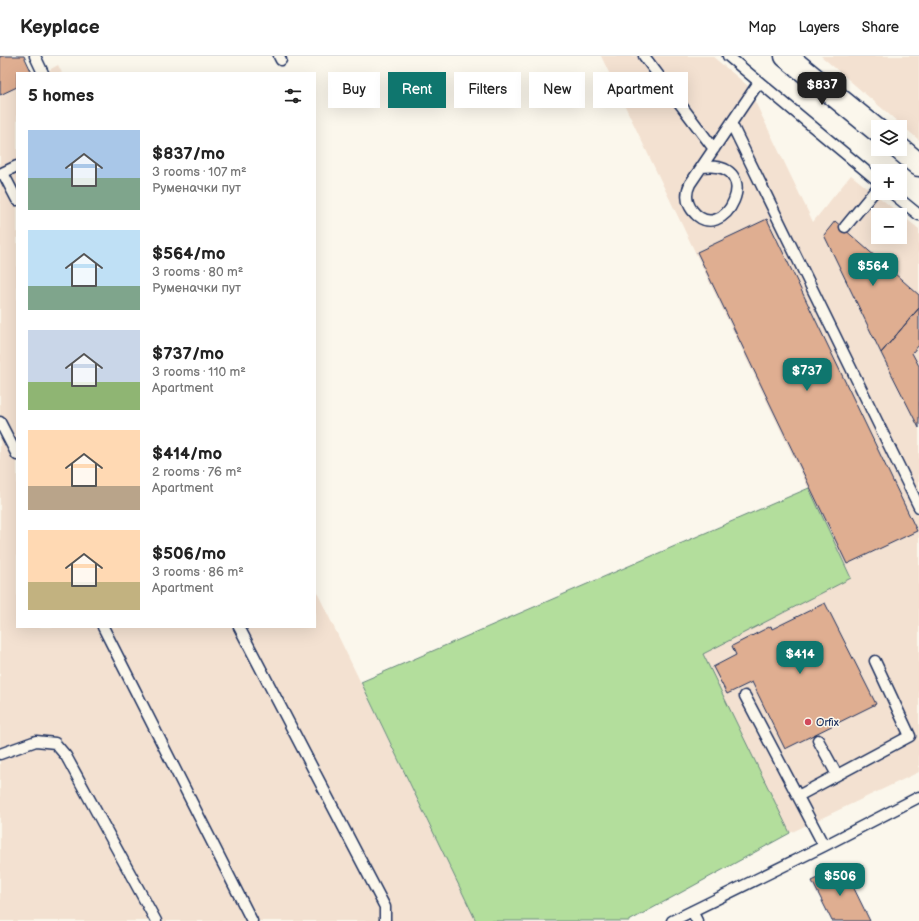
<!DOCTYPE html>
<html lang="en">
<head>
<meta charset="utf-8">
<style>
  body { margin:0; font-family:"Balsamiq Sans",sans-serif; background:#f6f6f6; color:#222; height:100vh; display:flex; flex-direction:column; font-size:15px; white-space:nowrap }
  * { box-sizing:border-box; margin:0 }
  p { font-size:13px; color:#767676 }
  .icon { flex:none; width:22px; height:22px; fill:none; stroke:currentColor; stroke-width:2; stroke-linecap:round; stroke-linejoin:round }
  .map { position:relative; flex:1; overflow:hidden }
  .details { position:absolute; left:16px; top:16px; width:300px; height:556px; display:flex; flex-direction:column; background:#fff; border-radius:0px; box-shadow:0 4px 16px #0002 }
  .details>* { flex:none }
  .guide { position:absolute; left:328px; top:16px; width:380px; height:36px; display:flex; gap:8px }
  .buttons { position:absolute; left:871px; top:64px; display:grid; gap:8px }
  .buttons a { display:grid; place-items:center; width:36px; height:36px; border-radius:0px; background:#fff; box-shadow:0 4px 16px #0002; font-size:20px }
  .price { position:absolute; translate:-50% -34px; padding:0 9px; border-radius:8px; background:#0f766e; color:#fff; font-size:13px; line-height:26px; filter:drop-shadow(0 1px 2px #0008) }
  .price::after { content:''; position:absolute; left:50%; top:24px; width:12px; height:9px; margin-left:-6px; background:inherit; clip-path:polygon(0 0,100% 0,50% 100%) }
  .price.selected { background:#222; color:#fff }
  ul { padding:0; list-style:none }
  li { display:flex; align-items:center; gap:12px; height:100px; padding:0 12px }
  li span { display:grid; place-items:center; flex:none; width:112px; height:80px; border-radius:0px; color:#555 }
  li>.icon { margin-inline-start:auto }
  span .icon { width:48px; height:48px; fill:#fffc; stroke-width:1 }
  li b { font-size:17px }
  h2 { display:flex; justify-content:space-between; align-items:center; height:48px; padding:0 12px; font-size:17px }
  .tag { padding:0 14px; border-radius:0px; background:#fff; box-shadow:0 4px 16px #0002; font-size:14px; line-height:36px }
  .tag.selected { background:#0f766e; color:#fff }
  header { display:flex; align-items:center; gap:24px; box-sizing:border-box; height:56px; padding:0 20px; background:#fff; border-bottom:1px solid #e0e0e0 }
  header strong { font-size:19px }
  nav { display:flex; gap:22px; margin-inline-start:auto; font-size:14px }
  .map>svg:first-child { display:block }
  .built { fill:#f3e1d1; fill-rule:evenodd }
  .green { fill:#b3de9c; stroke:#67867d }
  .building { fill:#dfae91; stroke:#1b2f5e }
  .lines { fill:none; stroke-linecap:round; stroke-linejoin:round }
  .lane-casing { stroke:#1b2f5e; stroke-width:13 }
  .secondary-casing { stroke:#1b2f5e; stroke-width:25 }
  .lane { stroke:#fbf7ec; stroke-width:10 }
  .secondary { stroke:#fbf7ec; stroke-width:22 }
  .poi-dot { fill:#d1495b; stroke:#fbf7ec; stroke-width:1.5 }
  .labels { text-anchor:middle; stroke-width:3; stroke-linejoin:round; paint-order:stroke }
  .poi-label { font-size:11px; fill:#1b2f5e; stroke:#fbf7ec; text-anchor:start }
</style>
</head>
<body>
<header>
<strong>Keyplace</strong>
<nav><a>Map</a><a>Layers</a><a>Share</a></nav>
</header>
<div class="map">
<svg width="919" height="865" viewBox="0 0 919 865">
  <rect width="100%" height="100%" fill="#fbf7ec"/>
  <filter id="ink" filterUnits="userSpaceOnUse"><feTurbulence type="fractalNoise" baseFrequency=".025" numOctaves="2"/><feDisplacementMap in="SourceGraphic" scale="8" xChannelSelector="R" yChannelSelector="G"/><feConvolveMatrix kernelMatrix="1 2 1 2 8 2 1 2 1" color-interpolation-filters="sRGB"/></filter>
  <g filter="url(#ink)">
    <path class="built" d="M 601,0 L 712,0 L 747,29 L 813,166 L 851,119 L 919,173 L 919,716 L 790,777 L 703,598 L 851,521 ZM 878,159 L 900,159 L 900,181 L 878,181 Z
      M 821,0 L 919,0 L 919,84 Z
      M 58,9 L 62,17 L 44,17 Z
      M 17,31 L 17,571 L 315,571 L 315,532 L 476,865 L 0,865 L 0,39 Z"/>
    <path class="green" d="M 809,432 L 851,522 L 703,598 L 790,777 L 629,865 L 476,865 L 361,626 Z"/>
    <path class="building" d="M 0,0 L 24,0 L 32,17 L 17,17 L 17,31 L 0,39 Z
      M 767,163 L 917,475 L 847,508 L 697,196 Z
      M 835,165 L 919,239 L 919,252 L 881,297 L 824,179 Z
      M 919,252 L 919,289 L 912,297 L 919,310 L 919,372 L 881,297 Z
      M 825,547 L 876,648 L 785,693 L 752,626 L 727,638 L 713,611 L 736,599 L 732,590 L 771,570 L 772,573 Z
      M 843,810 L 870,865 L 832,865 L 812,825 Z"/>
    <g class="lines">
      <g class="lane-casing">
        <path id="lane" d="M 35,0 L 43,17
          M 279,0 L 281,4
          M 644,0 L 714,93
          M 728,0 L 878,125
          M 731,67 L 919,451
          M 702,111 C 769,103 723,195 692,154 C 686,146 686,136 690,128 L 759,26
          M 3,117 L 17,144
          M 0,118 L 17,110
          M 892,137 L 919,159
          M 845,171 L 878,131
          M 0,366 L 17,399
          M 103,571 L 252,865
          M 239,571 L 385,851 L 385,865
          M 745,640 L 824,790
          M 818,684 L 837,719
          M 0,698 L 36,685 L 55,687 L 66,700 L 156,865
          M 798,740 L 910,680 L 875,605
          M 692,855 L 697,865
          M 672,865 L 824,790 L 919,741"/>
      </g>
      <g class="secondary-casing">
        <path id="secondary" d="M 786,0 L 878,75
          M 900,93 L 919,109"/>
      </g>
      <use href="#lane" class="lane"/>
      <use href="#secondary" class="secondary"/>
    </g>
  </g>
  <circle class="poi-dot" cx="808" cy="666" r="4"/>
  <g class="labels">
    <g class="poi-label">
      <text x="816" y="670">Orfix</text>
    </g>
  </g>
</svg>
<div class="buttons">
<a><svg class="icon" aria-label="layers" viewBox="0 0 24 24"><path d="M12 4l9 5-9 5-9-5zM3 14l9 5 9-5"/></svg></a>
<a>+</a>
<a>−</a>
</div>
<b class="price selected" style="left:822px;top:50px">$837</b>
<b class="price" style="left:873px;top:231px">$564</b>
<b class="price" style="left:807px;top:336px">$737</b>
<b class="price" style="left:800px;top:619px">$414</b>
<b class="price" style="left:840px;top:841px">$506</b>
<div class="guide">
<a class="tag">Buy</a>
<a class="tag selected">Rent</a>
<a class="tag">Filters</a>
<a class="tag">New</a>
<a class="tag">Apartment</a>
</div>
<section class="details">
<h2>5 homes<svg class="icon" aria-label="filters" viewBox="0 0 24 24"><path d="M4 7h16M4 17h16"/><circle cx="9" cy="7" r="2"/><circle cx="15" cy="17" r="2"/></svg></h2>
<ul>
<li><span style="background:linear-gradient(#a9c7e8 60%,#7fa58c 0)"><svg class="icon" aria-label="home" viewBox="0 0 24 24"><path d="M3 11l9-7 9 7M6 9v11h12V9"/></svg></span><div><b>$837/mo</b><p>3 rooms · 107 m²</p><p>Руменачки пут</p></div></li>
<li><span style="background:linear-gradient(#bfe0f5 70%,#7fa58c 0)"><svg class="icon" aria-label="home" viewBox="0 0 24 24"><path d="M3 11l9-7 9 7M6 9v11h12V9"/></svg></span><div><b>$564/mo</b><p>3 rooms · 80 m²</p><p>Руменачки пут</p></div></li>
<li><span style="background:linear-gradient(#c9d6e8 65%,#8fb573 0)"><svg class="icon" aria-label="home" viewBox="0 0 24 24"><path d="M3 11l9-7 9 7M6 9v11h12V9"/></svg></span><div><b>$737/mo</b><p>3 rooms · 110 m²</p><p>Apartment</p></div></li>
<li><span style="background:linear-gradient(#ffd9b3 70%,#b9a48a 0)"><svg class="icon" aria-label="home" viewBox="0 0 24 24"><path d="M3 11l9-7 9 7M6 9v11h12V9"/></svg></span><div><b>$414/mo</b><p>2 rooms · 76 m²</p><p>Apartment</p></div></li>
<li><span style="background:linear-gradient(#ffd9b3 65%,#c2b280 0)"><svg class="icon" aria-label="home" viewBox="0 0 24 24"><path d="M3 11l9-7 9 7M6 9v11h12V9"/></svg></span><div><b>$506/mo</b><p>3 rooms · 86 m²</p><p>Apartment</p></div></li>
</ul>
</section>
</div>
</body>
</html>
